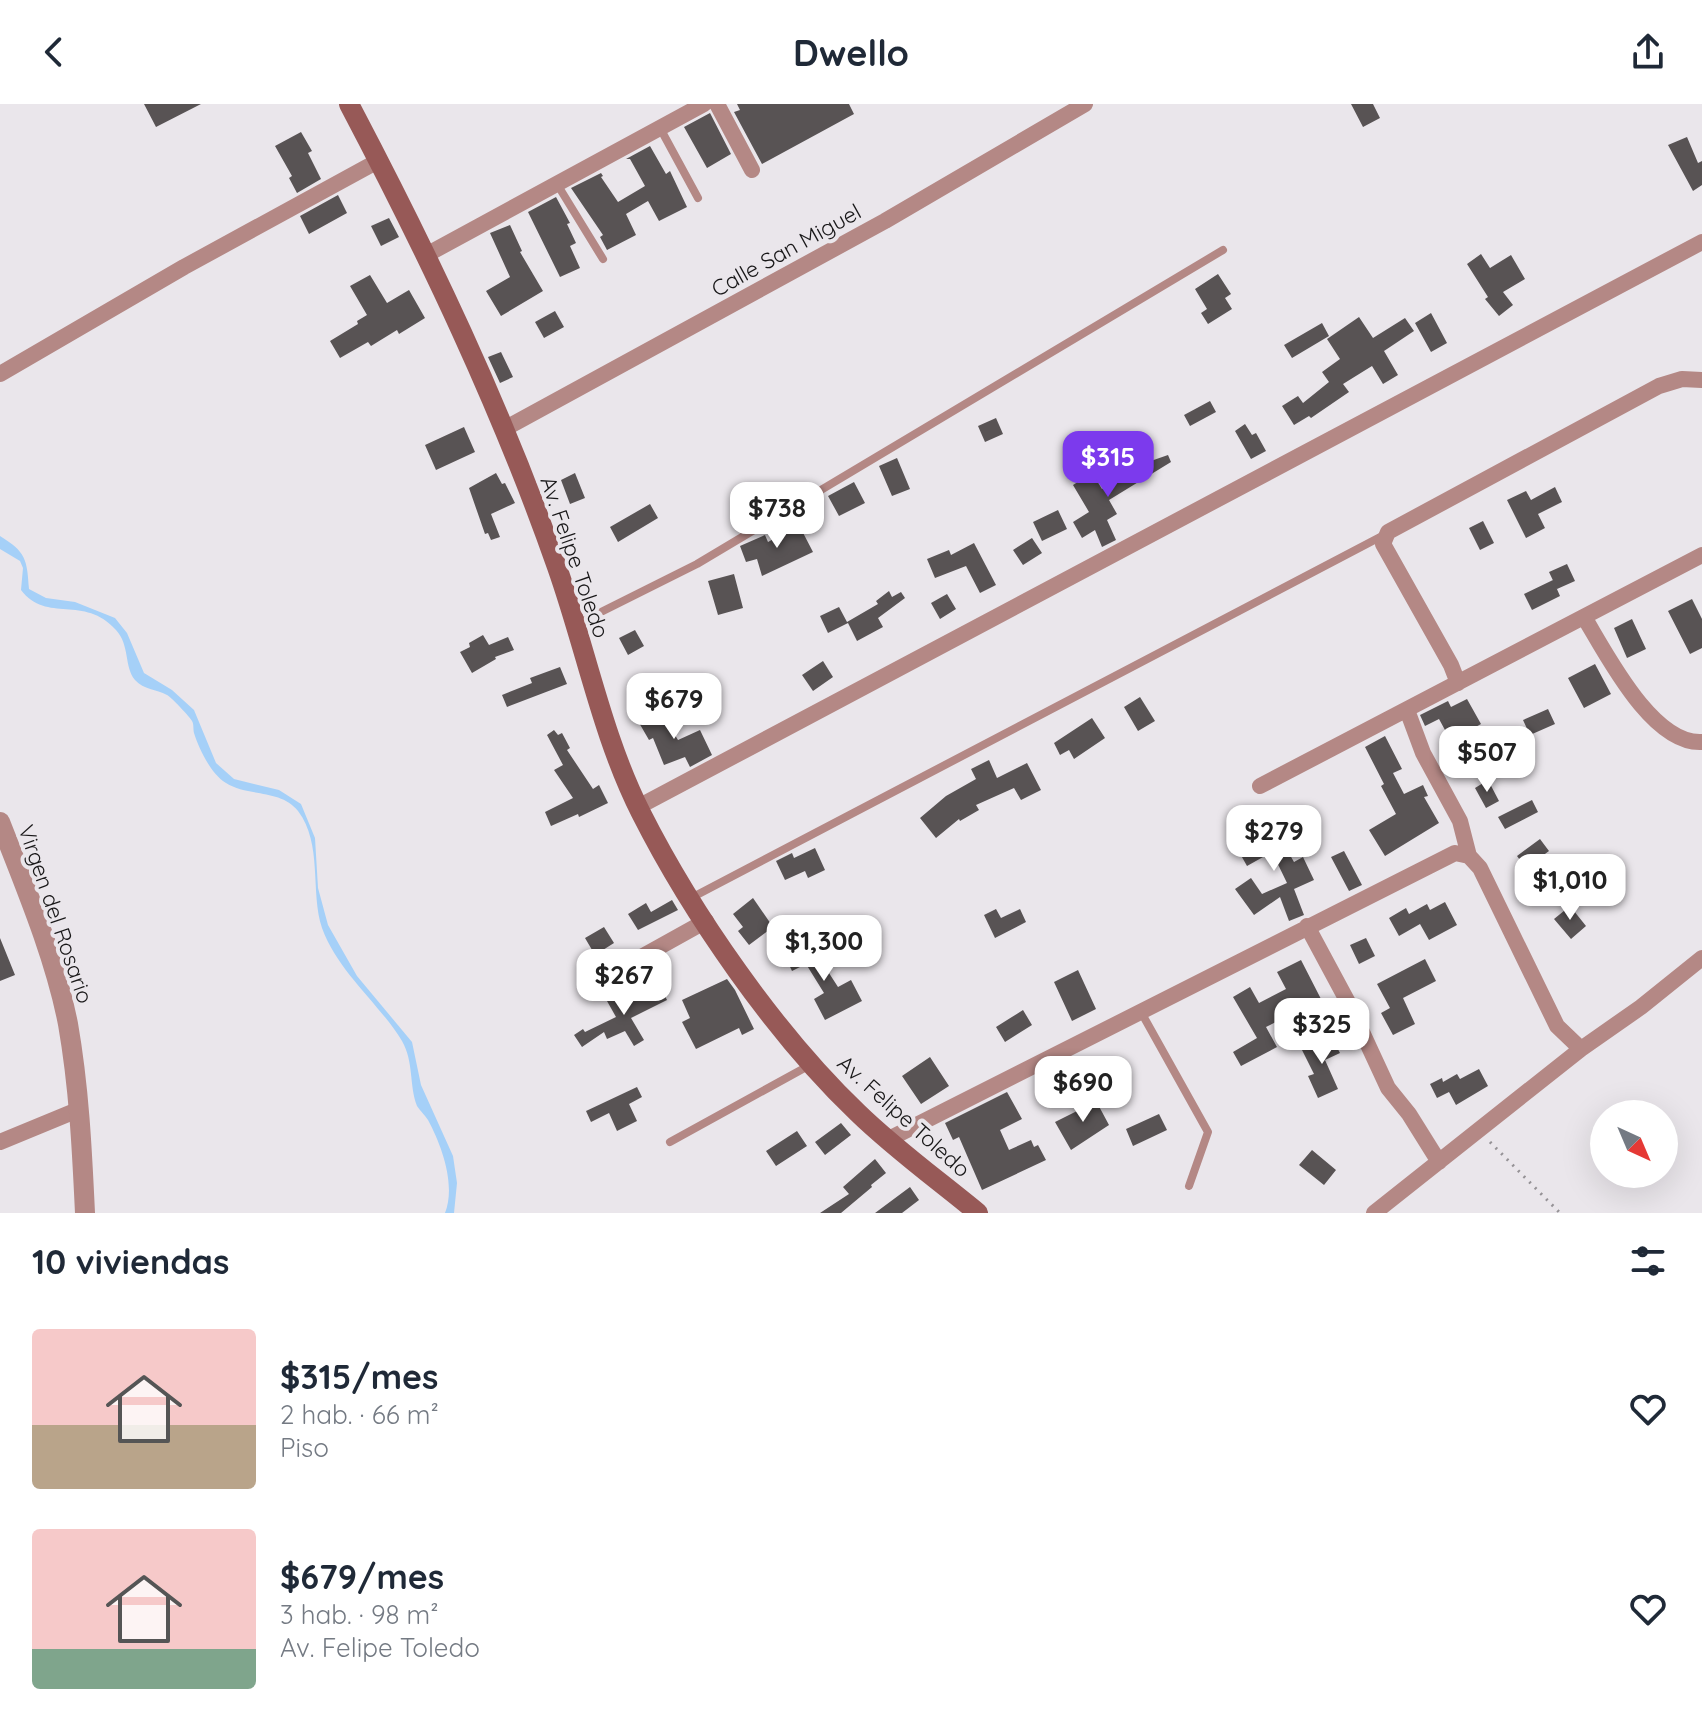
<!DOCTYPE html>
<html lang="es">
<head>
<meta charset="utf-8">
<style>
  body { margin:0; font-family:Quicksand,sans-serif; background:#f2f2f3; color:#1f2937; height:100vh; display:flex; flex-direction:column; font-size:30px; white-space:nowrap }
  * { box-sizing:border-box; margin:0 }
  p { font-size:26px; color:#747a83 }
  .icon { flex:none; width:44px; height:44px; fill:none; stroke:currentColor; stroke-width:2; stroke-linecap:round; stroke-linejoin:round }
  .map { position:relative; height:1109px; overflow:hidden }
  .details { display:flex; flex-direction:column; background:#fff; flex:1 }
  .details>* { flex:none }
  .needle { width:52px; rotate:136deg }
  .controls { position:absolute; left:1590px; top:996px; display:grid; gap:16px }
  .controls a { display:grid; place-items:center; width:88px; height:88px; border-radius:50%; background:#fff; box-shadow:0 8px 32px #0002; font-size:40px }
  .price { position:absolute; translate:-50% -68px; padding:0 18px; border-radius:16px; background:#fff; color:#222; font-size:26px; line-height:52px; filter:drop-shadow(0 2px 4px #0008) }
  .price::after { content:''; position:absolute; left:50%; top:48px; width:24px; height:18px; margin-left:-12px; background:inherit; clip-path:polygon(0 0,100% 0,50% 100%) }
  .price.on { background:#7c3aed; color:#fff }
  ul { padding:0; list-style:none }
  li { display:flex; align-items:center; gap:24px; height:200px; padding:0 32px }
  li span { display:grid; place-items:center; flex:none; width:224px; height:160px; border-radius:8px; color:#555 }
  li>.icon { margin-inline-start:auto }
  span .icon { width:96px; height:96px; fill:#fffc; stroke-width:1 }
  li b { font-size:34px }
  h2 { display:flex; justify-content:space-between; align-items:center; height:96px; padding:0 32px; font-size:34px }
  header { display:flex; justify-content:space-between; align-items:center; height:104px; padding:0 32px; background:#fff; font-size:36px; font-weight:700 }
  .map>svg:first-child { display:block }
  .water { fill:#a5d0f8 }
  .building { fill:#585354 }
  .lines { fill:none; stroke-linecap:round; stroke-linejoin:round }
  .path { stroke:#959296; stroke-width:3; stroke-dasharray:2 6; stroke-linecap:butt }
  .service { stroke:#b48885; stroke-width:8 }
  .minor { stroke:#b48885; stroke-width:16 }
  .tertiary { stroke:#b48885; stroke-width:20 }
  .secondary { stroke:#975957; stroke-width:20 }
  .labels { text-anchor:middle; stroke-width:8; stroke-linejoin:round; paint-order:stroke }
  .street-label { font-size:22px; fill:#181718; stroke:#eae6eb }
</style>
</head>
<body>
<header><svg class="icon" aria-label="back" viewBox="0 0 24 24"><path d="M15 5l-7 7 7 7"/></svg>Dwello<svg class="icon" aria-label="share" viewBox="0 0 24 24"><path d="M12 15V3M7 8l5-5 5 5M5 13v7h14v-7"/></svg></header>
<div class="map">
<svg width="1702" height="1109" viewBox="0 0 1702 1109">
  <rect width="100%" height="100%" fill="#eae6eb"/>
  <path class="water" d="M 0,432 C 26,448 27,455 29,485 L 46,494 L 75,498 L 115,514 L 127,529 L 144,569 L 172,586 L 194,606 L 216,659 L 234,675 L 279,686 L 301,700 L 315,734 L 318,784 L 328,821 L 357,872 L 412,938 L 421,981 L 453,1052 L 457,1079 L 454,1109 L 445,1109 C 456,1081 442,1042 428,1016 C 425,1011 420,1007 417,1002 C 409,981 414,958 402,937 C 379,899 338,868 322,824 C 310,788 323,740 298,707 C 281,685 248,693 226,679 C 211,670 199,645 194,629 C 193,625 194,620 192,617 C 190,613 171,593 167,591 C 156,585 144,586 135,576 C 124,563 130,541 116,526 C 84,490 47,520 21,486 L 23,464 L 20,457 L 0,445 Z"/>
  <path class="building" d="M 144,0 L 201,0 L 156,23 Z
    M 737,0 L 849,0 L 854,10 L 762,60 L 734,8 L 740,6 Z
    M 1351,0 L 1373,0 L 1380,14 L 1363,23 Z
    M 710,9 L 731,50 L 707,64 L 684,23 Z
    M 301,28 L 312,47 L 308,49 L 321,75 L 297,89 L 289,74 L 292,72 L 275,42 Z
    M 1687,33 L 1698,59 L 1702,57 L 1702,81 L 1693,87 L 1668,41 Z
    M 650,42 L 666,70 L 670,67 L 687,103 L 659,117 L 648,97 L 626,110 L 636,131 L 607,146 L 600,133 L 603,131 L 571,84 L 601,69 L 603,72 L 601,73 L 618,98 L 645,82 L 630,55 L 626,55 Z
    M 338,91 L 347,109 L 309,130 L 300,112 Z
    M 556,93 L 570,119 L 567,120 L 576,139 L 570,142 L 580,164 L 560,173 L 528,108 Z
    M 389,114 L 399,133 L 381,142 L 371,122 Z
    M 510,121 L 522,147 L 520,148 L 543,187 L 501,212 L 486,187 L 510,173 L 490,129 Z
    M 1481,150 L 1490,164 L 1511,151 L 1525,175 L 1503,188 L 1513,201 L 1499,212 L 1485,195 L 1488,193 L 1467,160 Z
    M 1218,170 L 1231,190 L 1225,194 L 1232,205 L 1208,220 L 1201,209 L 1207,205 L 1195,185 Z
    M 370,171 L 387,199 L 409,186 L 425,214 L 399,230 L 397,226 L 371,242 L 368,238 L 340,254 L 330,237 L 358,220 L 357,217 L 367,211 L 350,182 Z
    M 555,207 L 564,223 L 544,234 L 535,218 Z
    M 1431,209 L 1447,239 L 1431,248 L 1415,219 Z
    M 1359,213 L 1373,234 L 1405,214 L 1414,227 L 1384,247 L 1398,271 L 1383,280 L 1372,262 L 1343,280 L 1349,288 L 1311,314 L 1309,312 L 1294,321 L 1282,302 L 1298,292 L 1303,299 L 1329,278 L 1322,268 L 1340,255 L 1327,235 Z
    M 1322,219 L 1329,232 L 1292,254 L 1284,241 Z
    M 501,248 L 513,273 L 500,279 L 488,253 Z
    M 1210,297 L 1216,308 L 1190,322 L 1184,311 Z
    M 996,314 L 1003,330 L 985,338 L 978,322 Z
    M 1245,320 L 1252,331 L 1256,329 L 1266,347 L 1251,355 L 1235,327 Z
    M 464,323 L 475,348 L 436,366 L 425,341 Z
    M 1168,351 L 1171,358 L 1109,396 L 1117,410 L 1107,416 L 1116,436 L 1102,443 L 1095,426 L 1082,434 L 1073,418 L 1089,408 L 1073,381 L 1092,369 L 1102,385 L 1145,359 Z
    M 897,354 L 910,385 L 892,392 L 879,362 Z
    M 496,369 L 502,380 L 505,379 L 515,399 L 491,410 L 500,433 L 491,436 L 488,429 L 485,430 L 469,384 Z
    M 575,369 L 585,394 L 570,400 L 561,376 Z
    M 854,378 L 865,399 L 839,412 L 828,392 Z
    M 1555,383 L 1562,398 L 1538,410 L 1545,424 L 1526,434 L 1507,396 L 1526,387 L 1531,396 Z
    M 650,400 L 658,414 L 618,438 L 610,423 Z
    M 1058,406 L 1067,425 L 1042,437 L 1033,418 Z
    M 1483,417 L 1494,439 L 1480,446 L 1469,424 Z
    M 799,421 L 813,448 L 762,472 L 757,455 L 746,458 L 740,442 L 765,431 L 768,438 Z
    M 1032,434 L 1042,449 L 1023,461 L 1013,446 Z
    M 974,439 L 996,481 L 980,489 L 966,462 L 935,474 L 927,455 L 949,446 L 951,451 Z
    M 1567,460 L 1575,477 L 1557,485 L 1549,468 Z
    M 734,470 L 743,504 L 718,511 L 708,477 Z
    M 1553,476 L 1560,492 L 1532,506 L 1524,490 Z
    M 889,487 L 892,493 L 901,488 L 905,494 L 878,514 L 883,523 L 857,537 L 848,519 L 828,529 L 820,512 L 839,503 L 847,518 L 878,500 L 876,497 Z
    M 947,490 L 956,505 L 940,515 L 931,499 Z
    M 1692,495 L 1702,515 L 1702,544 L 1690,550 L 1668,507 Z
    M 1632,515 L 1646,545 L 1627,554 L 1614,524 Z
    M 635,526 L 644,542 L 628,551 L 619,534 Z
    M 483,531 L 489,541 L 508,533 L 514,546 L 495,553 L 496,555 L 472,569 L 460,548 L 470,543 L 469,539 Z
    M 823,557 L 833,573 L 813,587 L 802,571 Z
    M 1595,560 L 1611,590 L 1584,604 L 1568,574 Z
    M 560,563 L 567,580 L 507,603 L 502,591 L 532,579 L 530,574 Z
    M 1140,593 L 1155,617 L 1138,627 L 1124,603 Z
    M 1467,595 L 1481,620 L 1465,629 L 1477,651 L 1455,663 L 1444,641 L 1451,637 L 1439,615 L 1425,622 L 1420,611 L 1448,597 L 1451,603 Z
    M 659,605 L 678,636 L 700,626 L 712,651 L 690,663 L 685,653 L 664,661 L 653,634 L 649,636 L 638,617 Z
    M 1548,605 L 1555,620 L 1530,631 L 1523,616 Z
    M 1092,614 L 1105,634 L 1074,655 L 1069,646 L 1060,651 L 1054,639 Z
    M 554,626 L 558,631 L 562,629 L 570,644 L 567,646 L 593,685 L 599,681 L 608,699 L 579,713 L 578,710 L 551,722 L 545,708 L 573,694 L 554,666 L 563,661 L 547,631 Z
    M 1385,632 L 1402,665 L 1393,669 L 1404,690 L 1423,681 L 1428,692 L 1424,693 L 1439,719 L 1385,752 L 1369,726 L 1396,710 L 1381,682 L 1384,680 L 1365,643 Z
    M 989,656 L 997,674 L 1027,659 L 1041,686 L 1021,696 L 1014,684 L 976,701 L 979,706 L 960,717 L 959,715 L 936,734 L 920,714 L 946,692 L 976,675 L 971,665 Z
    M 1488,676 L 1499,697 L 1486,704 L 1475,684 Z
    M 1532,696 L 1538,708 L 1505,725 L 1498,713 Z
    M 1267,711 L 1294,758 L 1303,753 L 1314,776 L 1294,785 L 1304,811 L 1289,817 L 1280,793 L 1254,811 L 1235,785 L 1251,774 L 1262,790 L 1287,779 L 1272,748 L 1247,762 L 1238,746 L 1265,731 L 1257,716 Z
    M 1540,735 L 1549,747 L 1526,764 L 1517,752 Z
    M 815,744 L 825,766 L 808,774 L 805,767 L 785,776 L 776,757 L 792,749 L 794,754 Z
    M 1344,747 L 1362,781 L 1349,787 L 1331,753 Z
    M 753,794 L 773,823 L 749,841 L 738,827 L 743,823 L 733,810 Z
    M 672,796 L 678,806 L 638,826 L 628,810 L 646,799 L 651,808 Z
    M 1445,798 L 1457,821 L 1429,836 L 1420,820 L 1399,832 L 1389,814 L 1406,804 L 1409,810 L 1427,800 L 1430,806 Z
    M 1570,802 L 1586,822 L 1571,835 L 1554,815 Z
    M 996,805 L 1001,814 L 1020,805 L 1026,818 L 995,834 L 984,811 Z
    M 604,823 L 614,839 L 595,851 L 585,834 Z
    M 0,834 L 15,871 L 0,877 Z
    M 1366,834 L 1375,852 L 1359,860 L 1350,841 Z
    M 800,838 L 810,858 L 818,852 L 838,883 L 851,876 L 862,897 L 825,916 L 814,895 L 824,889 L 806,860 L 792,867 L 782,846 Z
    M 1425,855 L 1436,877 L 1403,894 L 1415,920 L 1393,931 L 1381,909 L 1390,904 L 1377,880 Z
    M 1301,856 L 1321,895 L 1266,923 L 1277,943 L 1241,962 L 1233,948 L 1257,934 L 1233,893 L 1250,883 L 1259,899 L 1286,885 L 1277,868 Z
    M 1078,866 L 1096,905 L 1072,917 L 1054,878 Z
    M 727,875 L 735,886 L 754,925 L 742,931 L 739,924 L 696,945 L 682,918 L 690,914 L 682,896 Z
    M 660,882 L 667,896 L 631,914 L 644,936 L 634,942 L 625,927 L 607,935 L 604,928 L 582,943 L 574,931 L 583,925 L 585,928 L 616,913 L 607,897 L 621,888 L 627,898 Z
    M 1023,906 L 1032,921 L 1005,938 L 996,923 Z
    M 1331,932 L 1340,949 L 1325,956 L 1338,985 L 1318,994 L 1308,972 L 1314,970 L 1302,946 Z
    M 930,953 L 949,982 L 921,1000 L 902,972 Z
    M 1479,965 L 1488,982 L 1456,1001 L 1449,988 L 1437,994 L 1430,980 L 1442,974 L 1443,978 L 1457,970 L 1460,975 Z
    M 637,983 L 642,993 L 629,1000 L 637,1017 L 617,1027 L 609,1009 L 591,1018 L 586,1007 Z
    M 1007,988 L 1022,1015 L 1000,1026 L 1009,1046 L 1031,1036 L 1034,1043 L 1038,1041 L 1046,1056 L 982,1086 L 959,1033 L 953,1036 L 945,1019 Z
    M 1094,993 L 1109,1021 L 1071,1046 L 1055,1018 L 1081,1005 L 1078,1001 Z
    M 1159,1010 L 1167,1026 L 1133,1042 L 1126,1025 Z
    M 841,1019 L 851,1031 L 825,1051 L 815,1038 Z
    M 797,1027 L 807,1042 L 776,1062 L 766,1047 Z
    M 1312,1046 L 1336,1066 L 1324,1081 L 1299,1061 Z
    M 875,1055 L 886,1069 L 871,1081 L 872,1083 L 841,1109 L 820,1109 L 849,1090 L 843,1083 Z
    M 910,1083 L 919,1096 L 902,1109 L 875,1109 Z"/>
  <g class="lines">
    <path class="path" d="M 1490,1038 L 1560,1109"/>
    <path class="service" d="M 660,24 L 698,94
      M 557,80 L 603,155
      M 575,521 L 697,460 L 1223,146
      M 691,794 L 1384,431
      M 1141,908 L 1208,1028 L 1189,1082
      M 670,1038 L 810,961"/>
    <path class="minor" d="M 717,0 L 752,66
      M 426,151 L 704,0
      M 0,270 L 184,163 L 378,57
      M 504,325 L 885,117 L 1085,0
      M 1584,513 C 1606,549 1652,641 1702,638
      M 1458,579 L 1451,561 L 1383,440 L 1388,428 L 1659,282 L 1682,275 L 1702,276
      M 1407,606 L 1423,649 L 1460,717 L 1469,752
      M 1260,682 L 1702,451
      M 638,703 L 1702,138
      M 1307,822 L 1350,902 L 1388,984 L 1409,1010 L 1439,1058
      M 591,881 L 706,817
      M 889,1035 L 1455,749 L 1469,752 L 1480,764 L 1557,922 L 1581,945
      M 0,1038 L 80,1005
      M 1374,1109 L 1581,945 L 1641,903 L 1702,854"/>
    <path class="tertiary" d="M 0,718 C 25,782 55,853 68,920 C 79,983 82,1045 85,1109"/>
    <path class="secondary" d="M 349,0 C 428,150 501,303 557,463 C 586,545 602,632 641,709 C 692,810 776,931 858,1009 C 895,1045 938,1076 978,1109"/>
  </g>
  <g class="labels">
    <g class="street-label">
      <text transform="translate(786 146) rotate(-29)" y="8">Calle San Miguel</text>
      <text transform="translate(575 453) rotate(71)" y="8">Av. Felipe Toledo</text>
      <text transform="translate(56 810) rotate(71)" y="8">Virgen del Rosario</text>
      <text transform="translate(904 1012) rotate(42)" y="8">Av. Felipe Toledo</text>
    </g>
  </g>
</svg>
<div class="controls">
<a><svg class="needle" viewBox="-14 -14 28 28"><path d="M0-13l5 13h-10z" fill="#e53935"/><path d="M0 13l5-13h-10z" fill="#747a83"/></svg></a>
</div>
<b class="price on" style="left:1108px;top:395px">$315</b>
<b class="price" style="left:777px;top:446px">$738</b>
<b class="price" style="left:674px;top:637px">$679</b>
<b class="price" style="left:1487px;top:690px">$507</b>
<b class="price" style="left:1274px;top:769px">$279</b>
<b class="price" style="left:1570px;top:818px">$1,010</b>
<b class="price" style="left:824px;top:879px">$1,300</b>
<b class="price" style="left:624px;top:913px">$267</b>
<b class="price" style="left:1322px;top:962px">$325</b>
<b class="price" style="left:1083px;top:1020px">$690</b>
</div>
<section class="details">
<h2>10 viviendas<svg class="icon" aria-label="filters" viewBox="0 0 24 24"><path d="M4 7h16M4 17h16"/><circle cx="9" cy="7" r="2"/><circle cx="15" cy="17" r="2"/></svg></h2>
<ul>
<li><span style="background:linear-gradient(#f6c9c9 60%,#b9a48a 0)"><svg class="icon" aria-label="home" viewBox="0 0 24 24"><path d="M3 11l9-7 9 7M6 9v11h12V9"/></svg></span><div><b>$315/mes</b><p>2 hab. · 66 m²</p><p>Piso</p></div><svg class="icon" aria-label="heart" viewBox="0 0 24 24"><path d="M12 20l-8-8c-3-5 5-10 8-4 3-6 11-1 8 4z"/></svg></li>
<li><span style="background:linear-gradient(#f6c9c9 75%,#7fa58c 0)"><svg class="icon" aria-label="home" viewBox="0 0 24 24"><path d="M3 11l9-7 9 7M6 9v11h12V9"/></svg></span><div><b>$679/mes</b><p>3 hab. · 98 m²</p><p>Av. Felipe Toledo</p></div><svg class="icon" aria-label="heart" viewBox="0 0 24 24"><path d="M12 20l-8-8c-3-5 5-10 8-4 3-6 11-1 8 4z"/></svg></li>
</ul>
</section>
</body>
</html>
